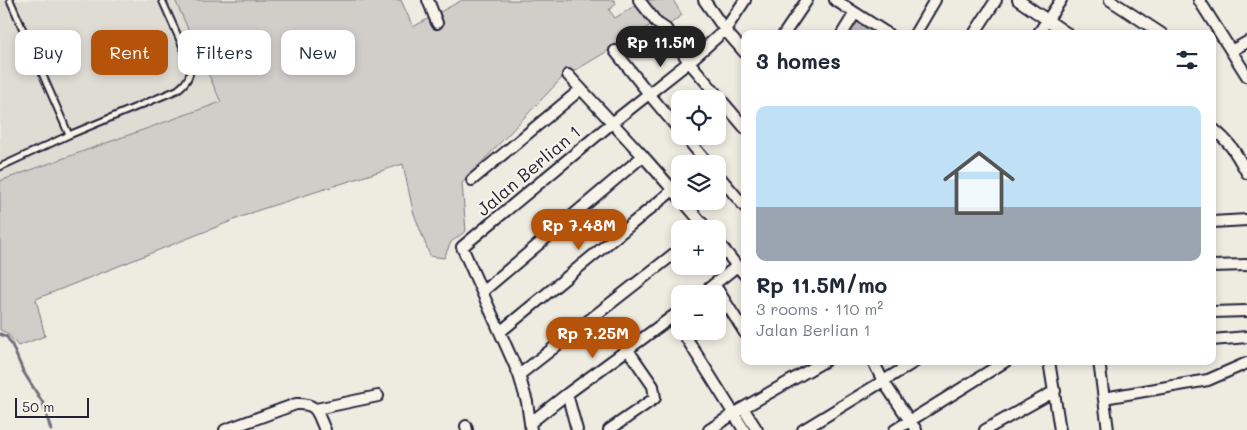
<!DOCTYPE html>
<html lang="en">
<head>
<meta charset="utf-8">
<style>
  body { margin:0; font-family:Mali,sans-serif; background:#f2f2f3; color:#1f2937; height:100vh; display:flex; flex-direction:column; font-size:19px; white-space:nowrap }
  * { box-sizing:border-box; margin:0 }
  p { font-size:16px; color:#747a83 }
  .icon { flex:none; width:28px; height:28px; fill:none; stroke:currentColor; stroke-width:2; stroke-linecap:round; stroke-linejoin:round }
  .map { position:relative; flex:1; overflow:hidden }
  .panel { position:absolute; left:741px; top:30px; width:475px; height:335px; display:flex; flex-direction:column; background:#fff; border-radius:10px; box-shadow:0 2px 8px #0003 }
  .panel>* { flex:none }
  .banner { position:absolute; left:15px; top:30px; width:475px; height:45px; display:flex; gap:10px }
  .controls { position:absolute; left:671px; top:90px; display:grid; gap:10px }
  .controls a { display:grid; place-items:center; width:55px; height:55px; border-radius:10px; background:#fff; box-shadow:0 2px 8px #0003; font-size:25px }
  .scale { position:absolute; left:15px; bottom:12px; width:74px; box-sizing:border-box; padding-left:5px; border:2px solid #22223b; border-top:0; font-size:14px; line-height:18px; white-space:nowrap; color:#22223b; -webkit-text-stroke:4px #f7f3e8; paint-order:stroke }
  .price { position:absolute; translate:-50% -42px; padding:0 11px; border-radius:18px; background:#b45309; color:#fff; font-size:16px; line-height:32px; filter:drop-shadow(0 1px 2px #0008) }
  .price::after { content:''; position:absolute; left:50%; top:30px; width:15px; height:11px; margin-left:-8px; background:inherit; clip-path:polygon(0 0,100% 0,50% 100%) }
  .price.on { background:#222; color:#fff }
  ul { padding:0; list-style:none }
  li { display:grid; align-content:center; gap:10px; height:265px; padding:0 15px }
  li span { display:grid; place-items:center; height:155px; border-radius:10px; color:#555 }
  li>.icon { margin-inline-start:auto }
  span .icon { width:90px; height:90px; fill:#fffc; stroke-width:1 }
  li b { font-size:21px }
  h2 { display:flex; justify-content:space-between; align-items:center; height:60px; padding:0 15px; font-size:21px }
  .chip { padding:0 18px; border-radius:10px; background:#fff; box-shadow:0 2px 8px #0003; font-size:18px; line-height:45px }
  .chip.on { background:#b45309; color:#fff }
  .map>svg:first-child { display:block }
  .built { fill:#dfdcd4 }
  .green { fill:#d1cdc9; stroke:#7a7882 }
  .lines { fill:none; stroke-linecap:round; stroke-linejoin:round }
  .stream { stroke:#716f7b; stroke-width:3 }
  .building { fill:#bbb8b7; stroke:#22223b }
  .service-casing { stroke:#22223b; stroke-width:9 }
  .minor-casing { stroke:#22223b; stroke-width:14 }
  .service { stroke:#f7f3e8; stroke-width:5 }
  .minor { stroke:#f7f3e8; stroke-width:10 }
  .labels { text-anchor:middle; stroke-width:4.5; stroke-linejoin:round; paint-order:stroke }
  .street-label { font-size:18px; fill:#22223b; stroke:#f7f3e8 }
</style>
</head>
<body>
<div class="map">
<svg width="1247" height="430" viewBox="0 0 1247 430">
  <rect width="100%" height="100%" fill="#eeebe1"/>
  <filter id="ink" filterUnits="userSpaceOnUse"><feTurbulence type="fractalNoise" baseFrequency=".02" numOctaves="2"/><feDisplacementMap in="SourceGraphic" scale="10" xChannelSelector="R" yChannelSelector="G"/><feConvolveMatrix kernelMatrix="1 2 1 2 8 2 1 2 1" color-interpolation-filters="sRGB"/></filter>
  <g filter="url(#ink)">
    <path class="built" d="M 0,0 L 175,0 L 221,102 L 0,181 Z"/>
    <path class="green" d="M 175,0 L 401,0 L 413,27 L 462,0 L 614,0 L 616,4 L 609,10 L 615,18 L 636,5 L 651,25 L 561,79 L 462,183 L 466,231 L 451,242 L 444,258 L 430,256 L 413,211 L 403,164 L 259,210 L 36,299 L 45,336 L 18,346 L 7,333 L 0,330 L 0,181 L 221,102 Z
      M 643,0 L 673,0 L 682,15 L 670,24 L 659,20 Z"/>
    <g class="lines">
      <path class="stream" d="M 0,334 L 7,337 L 12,345 L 23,371 L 43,403 L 51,430"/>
    </g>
    <path class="building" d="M 856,19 L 879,34 L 846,34 Z"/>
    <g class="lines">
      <g class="service-casing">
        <path id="service" d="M 10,0 L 69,135
          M 0,167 L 69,135 L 177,90 C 187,83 192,75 190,63 L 162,0"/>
      </g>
      <g class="minor-casing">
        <path id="minor" d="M 428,0 L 437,23
          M 639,0 L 657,23 L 666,29 L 689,62 L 745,128
          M 704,0 L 725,30 L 745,53
          M 835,0 L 888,34
          M 1018,0 L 1068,34
          M 1110,0 L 1162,34
          M 1199,0 L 1247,76
          M 784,34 L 807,0
          M 842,34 L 855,13
          M 915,34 L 935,0
          M 974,34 L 996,0
          M 1038,34 L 1061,0
          M 615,51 L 649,94 L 680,131
          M 1231,51 L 1247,42
          M 568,75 L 643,156 L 680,198
          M 1212,128 C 1231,143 1236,153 1247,173
          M 685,136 L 708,164
          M 718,175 L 745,207
          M 472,180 L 581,89
          M 683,201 L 707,229
          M 1212,222 L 1247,220
          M 737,266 L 745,275
          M 1212,266 L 1247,265
          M 714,284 L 745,333
          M 482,292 L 643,156
          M 702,294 L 737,266 L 718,242
          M 1212,312 L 1247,311
          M 682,331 L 744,430
          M 500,332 L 673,190
          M 1212,340 L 1247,337
          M 873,361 L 883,381 L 916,430
          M 1049,361 L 1060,430
          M 1099,361 L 1108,430
          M 519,375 L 680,249
          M 567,394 L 577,430
          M 1104,398 L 1208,380 L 1247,363
          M 743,408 L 757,430
          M 316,409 L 378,396
          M 530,423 L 567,394 L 680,311
          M 466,426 L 467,430
          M 225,430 L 296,404 C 318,403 317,413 325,430
          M 531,430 L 527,402 L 519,375 L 462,247 L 612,123 L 689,62 L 725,30 L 745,0
          M 609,430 L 655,398 L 653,386 L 628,350
          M 709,430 L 743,408 L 825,361
          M 803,430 L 916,361
          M 895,430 L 1006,361
          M 985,430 L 1055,391"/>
      </g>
      <use href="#service" class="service"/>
      <use href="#minor" class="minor"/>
    </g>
  </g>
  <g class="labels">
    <g class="street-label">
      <text transform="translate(529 171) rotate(-40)" y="6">Jalan Berlian 1</text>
    </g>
  </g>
</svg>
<div class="controls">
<a><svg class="icon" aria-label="locate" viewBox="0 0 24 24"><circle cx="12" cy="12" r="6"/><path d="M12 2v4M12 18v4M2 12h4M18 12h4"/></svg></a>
<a><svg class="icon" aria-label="layers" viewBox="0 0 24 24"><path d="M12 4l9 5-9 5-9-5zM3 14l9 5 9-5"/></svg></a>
<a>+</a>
<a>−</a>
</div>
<div class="scale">50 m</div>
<b class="price on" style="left:661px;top:68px">Rp 11.5M</b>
<b class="price" style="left:579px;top:251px">Rp 7.48M</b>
<b class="price" style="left:593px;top:359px">Rp 7.25M</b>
<div class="banner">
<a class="chip">Buy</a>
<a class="chip on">Rent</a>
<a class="chip">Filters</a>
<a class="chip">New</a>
</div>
<section class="panel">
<h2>3 homes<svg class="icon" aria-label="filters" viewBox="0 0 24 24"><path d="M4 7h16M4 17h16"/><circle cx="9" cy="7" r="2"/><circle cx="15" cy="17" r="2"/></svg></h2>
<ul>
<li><span style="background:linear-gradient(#bfe0f5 65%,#9aa5b1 0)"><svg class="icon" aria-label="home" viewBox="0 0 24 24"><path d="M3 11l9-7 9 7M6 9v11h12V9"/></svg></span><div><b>Rp 11.5M/mo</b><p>3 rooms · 110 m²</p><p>Jalan Berlian 1</p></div></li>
</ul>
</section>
</div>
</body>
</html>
